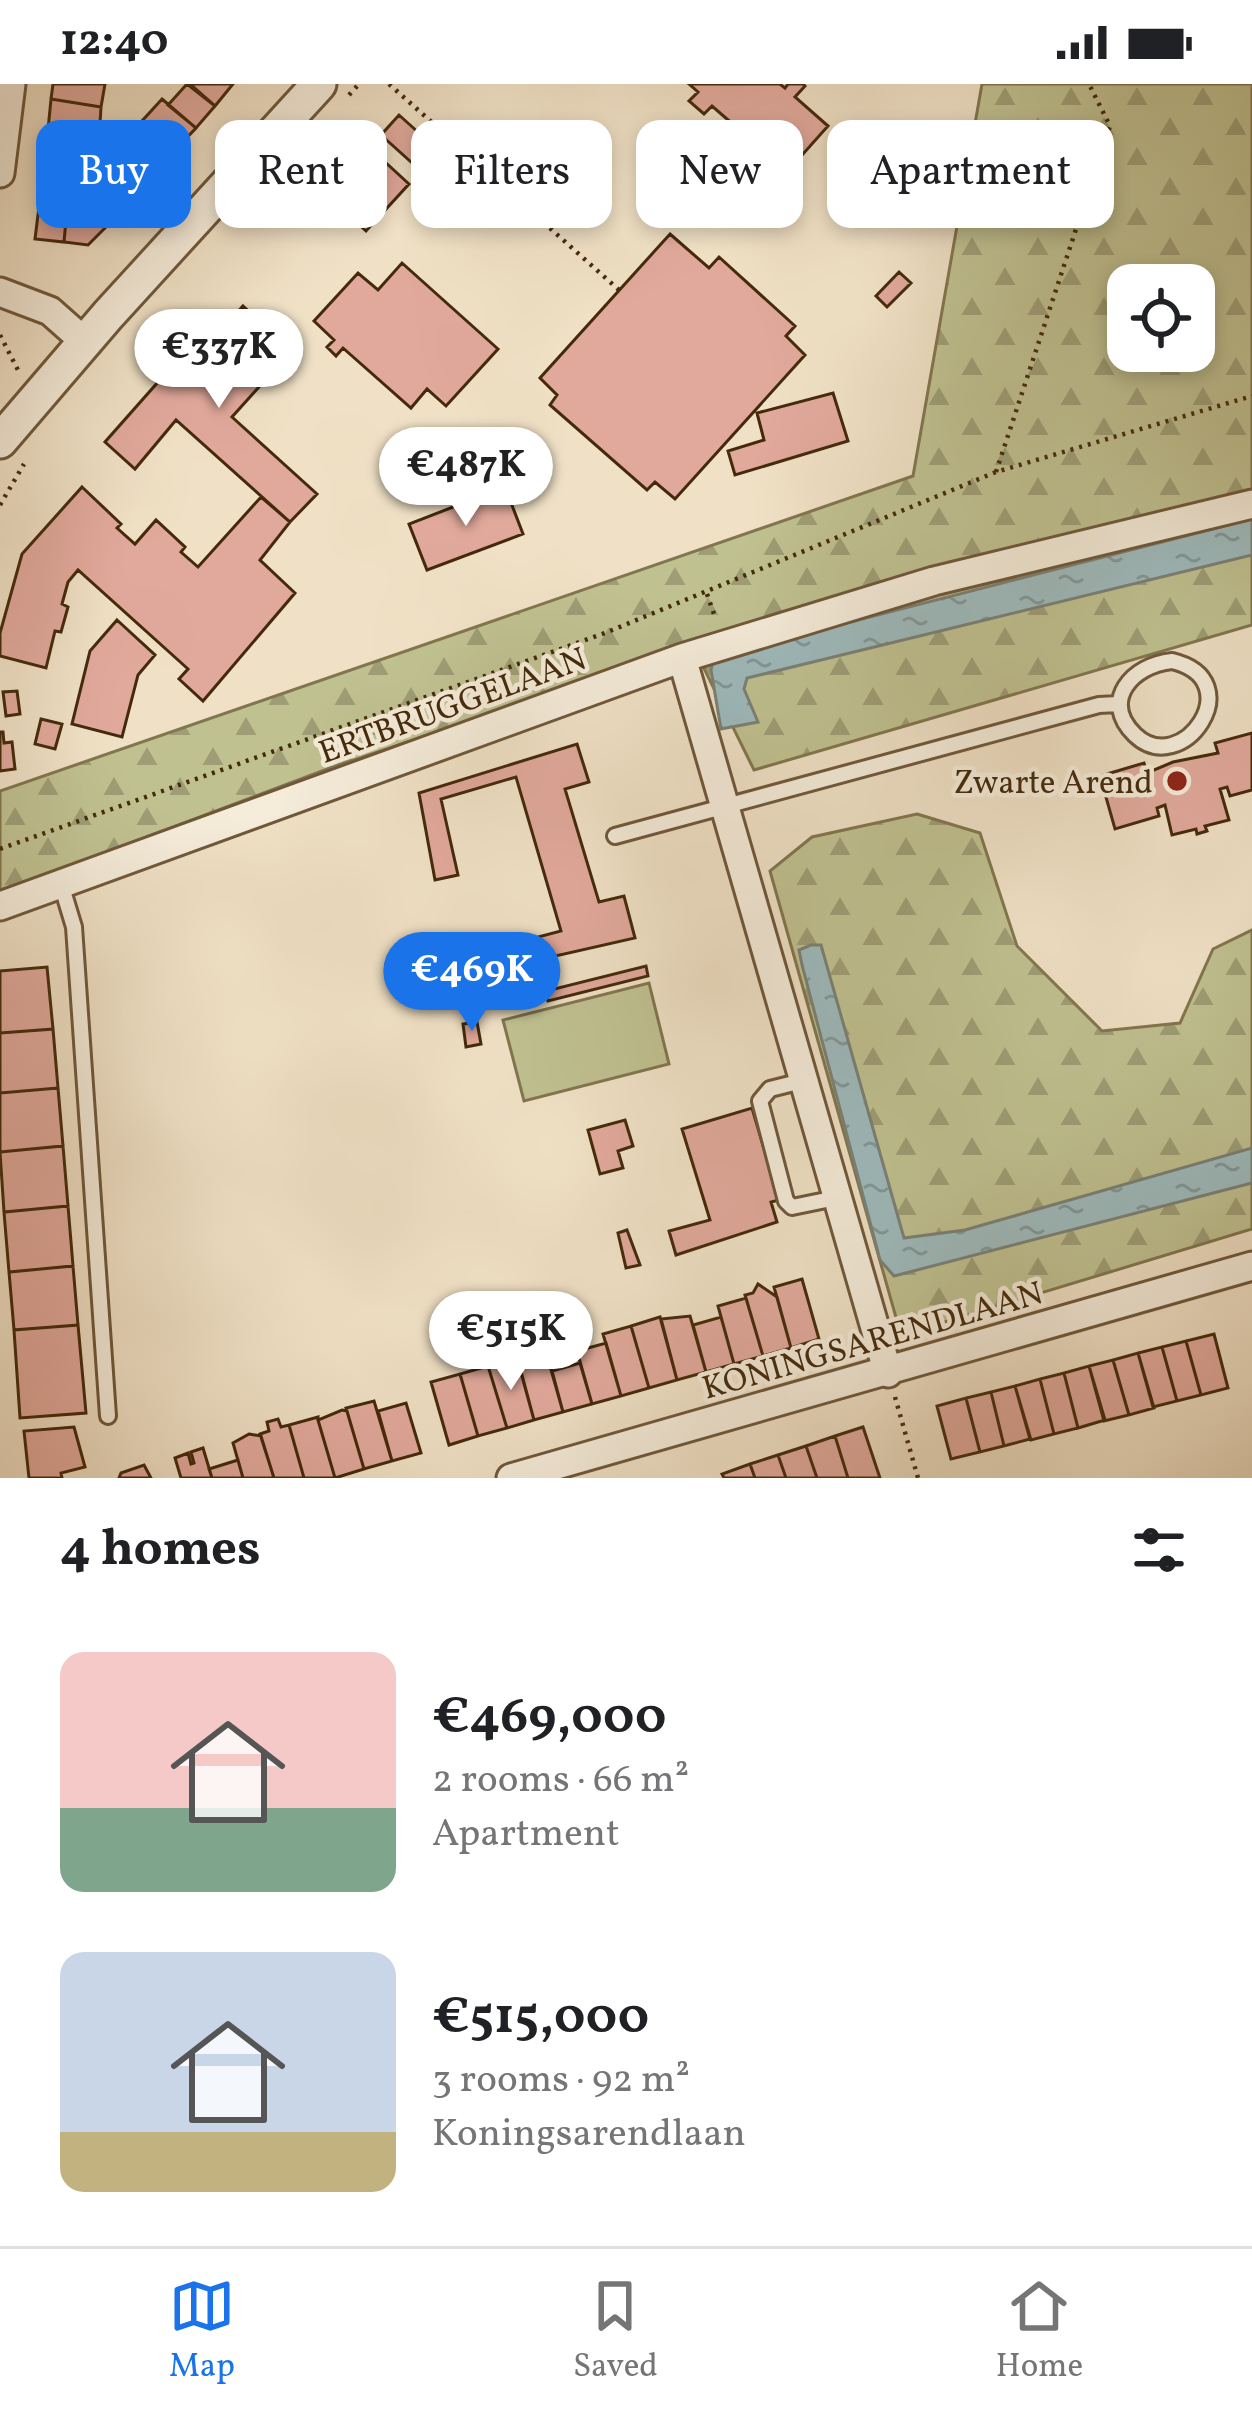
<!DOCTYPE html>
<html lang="en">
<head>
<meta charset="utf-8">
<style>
  body { margin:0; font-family:Vollkorn,serif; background:#f6f6f6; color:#202124; height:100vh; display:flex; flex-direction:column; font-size:45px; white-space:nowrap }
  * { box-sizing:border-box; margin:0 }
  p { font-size:39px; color:#757577 }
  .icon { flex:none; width:66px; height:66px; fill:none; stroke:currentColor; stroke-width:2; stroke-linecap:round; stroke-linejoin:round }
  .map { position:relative; height:1394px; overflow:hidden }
  .details { display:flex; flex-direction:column; background:#fff; flex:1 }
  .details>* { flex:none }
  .banner { position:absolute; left:36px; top:36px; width:1182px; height:108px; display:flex; gap:24px }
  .fabs { position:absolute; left:1107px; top:180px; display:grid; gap:24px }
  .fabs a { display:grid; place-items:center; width:108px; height:108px; border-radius:24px; background:#fff; box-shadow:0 6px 18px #0003; font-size:60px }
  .price { position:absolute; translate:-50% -102px; padding:0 27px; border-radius:42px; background:#fff; color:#222; font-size:39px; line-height:78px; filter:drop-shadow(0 3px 6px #0008) }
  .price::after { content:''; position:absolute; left:50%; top:72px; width:36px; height:27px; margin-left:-18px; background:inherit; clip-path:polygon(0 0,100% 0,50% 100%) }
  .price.current { background:#1a73e8; color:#fff }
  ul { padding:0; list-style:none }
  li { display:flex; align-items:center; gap:36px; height:300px; padding:0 60px }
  li span { display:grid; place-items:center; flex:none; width:336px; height:240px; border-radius:24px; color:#555 }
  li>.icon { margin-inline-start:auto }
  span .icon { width:144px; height:144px; fill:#fffc; stroke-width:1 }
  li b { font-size:51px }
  h2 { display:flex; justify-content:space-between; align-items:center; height:144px; padding:0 60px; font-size:51px }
  .tag { padding:0 42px; border-radius:24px; background:#fff; box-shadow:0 6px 18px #0003; font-size:42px; line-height:108px }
  .tag.current { background:#1a73e8; color:#fff }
  .status { display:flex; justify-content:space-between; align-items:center; height:84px; padding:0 60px; background:#fff; direction:ltr }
  .status svg { height:33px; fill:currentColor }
  .tabs { display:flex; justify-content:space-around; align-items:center; height:168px; border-top:3px solid #e0e0e0; background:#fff; font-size:33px; color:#757577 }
  .tabs a { display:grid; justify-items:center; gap:6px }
  .tabs .current { color:#1a73e8 }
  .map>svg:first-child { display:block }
  .forest { fill:url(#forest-firs); stroke:#82764e; stroke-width:3; fill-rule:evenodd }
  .garden { fill:#c0c191; stroke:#82764e; stroke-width:3 }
  .water { fill:url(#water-ripples); stroke:#7a8176; stroke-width:3 }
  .building { fill:#e1a99c; stroke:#442a0b; stroke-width:3 }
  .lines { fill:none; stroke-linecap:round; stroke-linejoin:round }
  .service-casing { stroke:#6f583a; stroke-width:20 }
  .minor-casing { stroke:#6f583a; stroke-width:33 }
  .tertiary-casing { stroke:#6f583a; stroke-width:39 }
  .path { stroke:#442a0b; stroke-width:4.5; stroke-dasharray:3 6; stroke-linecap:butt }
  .service { stroke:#f5ecda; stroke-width:14 }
  .minor { stroke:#f5ecda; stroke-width:27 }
  .tertiary { stroke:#f5ecda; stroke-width:33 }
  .poi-dot { fill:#8f2418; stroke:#f5ecda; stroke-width:4.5 }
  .labels { text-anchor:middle; stroke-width:9; stroke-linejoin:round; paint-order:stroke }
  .street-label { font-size:33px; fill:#442a0b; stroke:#f5ecda }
  .poi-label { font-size:33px; fill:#442a0b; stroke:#f5ecda; text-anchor:end }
</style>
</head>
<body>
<div class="status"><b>12:40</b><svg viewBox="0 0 49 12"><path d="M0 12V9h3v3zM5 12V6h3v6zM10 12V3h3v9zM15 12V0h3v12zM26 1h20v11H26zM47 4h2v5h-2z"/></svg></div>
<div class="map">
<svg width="1252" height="1394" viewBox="0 0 1252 1394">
  <defs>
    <pattern id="forest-firs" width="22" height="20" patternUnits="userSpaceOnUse" patternTransform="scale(3)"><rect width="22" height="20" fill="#c0c191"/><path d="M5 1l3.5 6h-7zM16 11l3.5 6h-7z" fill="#9e9d75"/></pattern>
    <pattern id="water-ripples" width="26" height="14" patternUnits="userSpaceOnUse" patternTransform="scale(3)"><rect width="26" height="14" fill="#9ebbbe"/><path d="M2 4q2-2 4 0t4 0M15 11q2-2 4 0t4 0" fill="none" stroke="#829899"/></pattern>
  </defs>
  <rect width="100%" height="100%" fill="#f0e1c6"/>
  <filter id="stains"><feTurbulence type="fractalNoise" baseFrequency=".00167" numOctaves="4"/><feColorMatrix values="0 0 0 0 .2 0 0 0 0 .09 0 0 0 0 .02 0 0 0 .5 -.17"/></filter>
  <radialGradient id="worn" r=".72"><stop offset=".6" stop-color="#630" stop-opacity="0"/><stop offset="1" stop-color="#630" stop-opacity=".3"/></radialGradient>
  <path class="forest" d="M 982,0 L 1252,0 L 1252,541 L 754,686 L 693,562 L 330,684 L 0,808 L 0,707 L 913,392 ZM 1128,201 L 1194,201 L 1194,267 L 1128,267 Z
    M 917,730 L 980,749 L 1017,862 L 1102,947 L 1180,939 L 1213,865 L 1252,846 L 1252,1145 L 935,1241 L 897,1237 L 770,787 L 812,753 Z"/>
  <path class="garden" d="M 649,899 L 669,980 L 524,1017 L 503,936 Z"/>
  <path class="water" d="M 1252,435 L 1252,471 L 747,594 L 744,605 L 758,638 L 721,645 L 711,586 L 713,578 L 726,570 Z
    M 811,861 L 821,861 L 904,1154 L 965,1146 L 1252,1064 L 1252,1099 L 894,1192 L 880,1176 L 802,881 L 799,866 Z"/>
  <path class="building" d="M 53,0 L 105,0 L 101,23 L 51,15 Z
    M 187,0 L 215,22 L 196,44 L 168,21 Z
    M 190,0 L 233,0 L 215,22 Z
    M 689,0 L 780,0 L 785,4 L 788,0 L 803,0 L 805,2 L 795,13 L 828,42 L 787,88 L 756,61 L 748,70 L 734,57 L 742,48 L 712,22 L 704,30 L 689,17 L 698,8 Z
    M 51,15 L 101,23 L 99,55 L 48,46 Z
    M 162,15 L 196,44 L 175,66 L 142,37 Z
    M 399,31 L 449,76 L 431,96 L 381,51 Z
    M 149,43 L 175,66 L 155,89 L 125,64 L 132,54 L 137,58 Z
    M 47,58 L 102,66 L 68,114 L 64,158 L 35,155 Z
    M 372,66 L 409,100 L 366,147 L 329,113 L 345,95 L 341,91 L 350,81 L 354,85 Z
    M 128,67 L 155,89 L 136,111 L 105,85 L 112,78 L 116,81 Z
    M 107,87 L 136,111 L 116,133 L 77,102 L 84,93 L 94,100 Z
    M 77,102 L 116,133 L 88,161 L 64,158 L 68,114 Z
    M 670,150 L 709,184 L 719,173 L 795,242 L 786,252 L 805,271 L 675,415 L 655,398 L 647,406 L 550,321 L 557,311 L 540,294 Z
    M 402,179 L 498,265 L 446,322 L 427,305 L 411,324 L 343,264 L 336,272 L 327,263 L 334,256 L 314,237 L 358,189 L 378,206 Z
    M 899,188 L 911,199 L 887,223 L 876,212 Z
    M 243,222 L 292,266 L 232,333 L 317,410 L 290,438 L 176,336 L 135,385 L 105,358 L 182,271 L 192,280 Z
    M 833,309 L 848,357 L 735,391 L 728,367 L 764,356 L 757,329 Z
    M 455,346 L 481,371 L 463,390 L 436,365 Z
    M 82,403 L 121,440 L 117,444 L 135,460 L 156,436 L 185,463 L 181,468 L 198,483 L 261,413 L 290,438 L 260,476 L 295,509 L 203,617 L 179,595 L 188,585 L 78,486 L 68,498 L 62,520 L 68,523 L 61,548 L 55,547 L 46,584 L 0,572 L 0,549 L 22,470 Z
    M 505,403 L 523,450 L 427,486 L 409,440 Z
    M 117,536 L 155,571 L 138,591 L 122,653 L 72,640 L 90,567 Z
    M 17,607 L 20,630 L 6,632 L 3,608 Z
    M 41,635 L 62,640 L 55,665 L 35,660 Z
    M 0,648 L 3,648 L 4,659 L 12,658 L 15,685 L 0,687 Z
    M 1252,649 L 1252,706 L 1230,712 L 1227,703 L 1220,705 L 1229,736 L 1205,742 L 1207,747 L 1197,750 L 1196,745 L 1172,751 L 1165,721 L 1157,724 L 1159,732 L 1115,745 L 1100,692 L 1144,679 L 1147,689 L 1173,678 L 1218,669 L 1215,659 Z
    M 577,660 L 589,698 L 565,705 L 599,818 L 624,812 L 635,854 L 463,893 L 459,874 L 561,847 L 516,693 L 441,715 L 458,791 L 435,796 L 419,709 Z
    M 646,882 L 648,892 L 548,917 L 546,907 Z
    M 47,883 L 53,945 L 0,949 L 0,887 Z
    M 477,938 L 481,960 L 466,963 L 463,940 Z
    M 53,945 L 58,1004 L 0,1009 L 0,949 Z
    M 58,1004 L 63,1062 L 0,1068 L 0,1009 Z
    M 752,1024 L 779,1116 L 771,1118 L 777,1138 L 676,1171 L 669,1147 L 710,1136 L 682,1045 Z
    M 625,1036 L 633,1062 L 618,1067 L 623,1084 L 600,1090 L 588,1046 Z
    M 63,1062 L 68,1122 L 4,1128 L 0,1068 Z
    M 68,1122 L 73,1182 L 9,1188 L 4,1128 Z
    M 627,1146 L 640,1181 L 626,1184 L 618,1149 Z
    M 73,1182 L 78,1241 L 14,1246 L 9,1188 Z
    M 802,1195 L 819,1255 L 791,1264 L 774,1203 Z
    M 758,1200 L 777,1213 L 791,1264 L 763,1272 L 745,1211 L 753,1209 Z
    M 746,1214 L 763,1272 L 734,1280 L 718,1222 Z
    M 690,1232 L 706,1288 L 677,1296 L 661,1235 Z
    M 660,1233 L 677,1296 L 649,1304 L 631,1242 Z
    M 721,1233 L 734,1280 L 706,1288 L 693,1241 Z
    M 78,1241 L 86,1329 L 20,1334 L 14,1246 Z
    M 631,1242 L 649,1304 L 621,1312 L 603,1250 Z
    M 1214,1250 L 1228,1304 L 1201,1311 L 1186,1257 Z
    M 1186,1257 L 1201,1311 L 1177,1317 L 1162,1263 Z
    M 606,1259 L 621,1312 L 592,1320 L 577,1267 Z
    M 1162,1263 L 1177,1317 L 1153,1323 L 1138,1269 Z
    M 546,1268 L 563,1328 L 534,1336 L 519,1280 Z
    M 1138,1269 L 1154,1324 L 1129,1331 L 1113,1276 Z
    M 517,1274 L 534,1336 L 507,1344 L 488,1282 Z
    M 1113,1276 L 1129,1331 L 1104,1337 L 1089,1282 Z
    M 580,1279 L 592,1320 L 563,1328 L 552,1287 Z
    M 488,1282 L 507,1344 L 478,1352 L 460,1290 Z
    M 1089,1282 L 1105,1336 L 1078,1344 L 1064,1289 Z
    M 1064,1289 L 1078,1344 L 1054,1350 L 1040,1295 Z
    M 460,1290 L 478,1352 L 449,1361 L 431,1298 Z
    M 1040,1295 L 1054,1350 L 1031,1356 L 1015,1302 Z
    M 1015,1302 L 1030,1355 L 1004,1362 L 991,1308 Z
    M 991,1308 L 1004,1362 L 980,1368 L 966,1314 Z
    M 966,1314 L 980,1368 L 951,1375 L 937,1322 Z
    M 374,1317 L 392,1377 L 364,1385 L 346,1324 Z
    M 406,1319 L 421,1369 L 392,1377 L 378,1327 Z
    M 342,1326 L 347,1327 L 364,1385 L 335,1394 L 318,1336 Z
    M 318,1333 L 318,1336 L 335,1394 L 304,1394 L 289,1341 Z
    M 278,1335 L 281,1343 L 289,1341 L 304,1394 L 274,1394 L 260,1350 L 269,1347 L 267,1338 Z
    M 74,1343 L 85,1383 L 61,1389 L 62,1394 L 29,1394 L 24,1347 Z
    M 863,1343 L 880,1394 L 848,1394 L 835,1352 Z
    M 249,1350 L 261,1352 L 274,1394 L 243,1394 L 233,1359 Z
    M 835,1352 L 848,1394 L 817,1394 L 806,1362 Z
    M 806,1362 L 817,1394 L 786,1394 L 778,1371 Z
    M 203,1364 L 212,1394 L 181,1394 L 175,1374 L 188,1369 L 191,1380 L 194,1379 L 191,1368 Z
    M 778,1371 L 786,1394 L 755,1394 L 750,1380 Z
    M 238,1376 L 243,1394 L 212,1394 L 209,1385 Z
    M 750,1380 L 755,1394 L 724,1394 L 722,1390 Z
    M 144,1381 L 151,1394 L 119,1394 L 121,1389 Z"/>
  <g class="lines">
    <g class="service-casing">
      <path id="service" d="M 1172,577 C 1252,596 1182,696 1135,651 C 1100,617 1132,581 1172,577 Z
        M 615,752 L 1099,621 L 1118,620
        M 61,800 L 74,843 L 108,1332
        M 802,997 L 770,1005 L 760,1017 L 786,1117 L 792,1123 L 836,1114"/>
    </g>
    <g class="minor-casing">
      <path id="minor" d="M 0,89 L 11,0
        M 0,208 L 50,227 L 85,258
        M 682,574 L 888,1289
        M 0,822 L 682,574 L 934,497 L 1252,420
        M 511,1394 L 1252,1182"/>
    </g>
    <g class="tertiary-casing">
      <path id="tertiary" d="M 0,357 L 108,231 L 319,0"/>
    </g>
    <path class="path" d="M 389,0 L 619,206
      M 349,11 L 359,0
      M 0,251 L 19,288
      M 996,388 L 1110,42 L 1089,0
      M 0,421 L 24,380
      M 707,510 L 715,533
      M 0,765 L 605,549 L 996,388 L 1252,312
      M 895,1313 L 918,1394"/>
    <use href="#service" class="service"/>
    <use href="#minor" class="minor"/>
    <use href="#tertiary" class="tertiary"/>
  </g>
  <circle class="poi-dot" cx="1177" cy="697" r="12"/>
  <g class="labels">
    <g class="street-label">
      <text transform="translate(452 620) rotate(-20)" y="12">ERTBRUGGELAAN</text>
      <text transform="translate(872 1255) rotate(-16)" y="12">KONINGSARENDLAAN</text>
    </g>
    <g class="poi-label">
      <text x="1153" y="709">Zwarte Arend</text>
    </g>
  </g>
  <rect width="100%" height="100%" filter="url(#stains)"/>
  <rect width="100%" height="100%" fill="url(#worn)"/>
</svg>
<div class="fabs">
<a><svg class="icon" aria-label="locate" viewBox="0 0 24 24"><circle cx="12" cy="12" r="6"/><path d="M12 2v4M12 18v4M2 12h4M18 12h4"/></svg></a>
</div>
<b class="price" style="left:219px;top:327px">€337K</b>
<b class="price" style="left:466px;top:445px">€487K</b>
<b class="price current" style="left:472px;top:950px">€469K</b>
<b class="price" style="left:511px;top:1309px">€515K</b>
<div class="banner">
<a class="tag current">Buy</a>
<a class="tag">Rent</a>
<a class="tag">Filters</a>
<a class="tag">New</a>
<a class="tag">Apartment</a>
</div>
</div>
<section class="details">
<h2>4 homes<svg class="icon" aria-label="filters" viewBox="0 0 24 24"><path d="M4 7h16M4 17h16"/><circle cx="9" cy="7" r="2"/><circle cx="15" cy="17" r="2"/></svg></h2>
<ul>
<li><span style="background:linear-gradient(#f6c9c9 65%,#7fa58c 0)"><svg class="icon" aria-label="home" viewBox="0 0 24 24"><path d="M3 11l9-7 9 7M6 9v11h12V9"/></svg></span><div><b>€469,000</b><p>2 rooms · 66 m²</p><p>Apartment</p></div></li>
<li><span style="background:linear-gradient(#c9d6e8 75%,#c2b280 0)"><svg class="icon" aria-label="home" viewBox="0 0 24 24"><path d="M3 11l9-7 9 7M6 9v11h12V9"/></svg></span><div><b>€515,000</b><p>3 rooms · 92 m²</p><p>Koningsarendlaan</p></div></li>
</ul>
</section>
<nav class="tabs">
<a class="current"><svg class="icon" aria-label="map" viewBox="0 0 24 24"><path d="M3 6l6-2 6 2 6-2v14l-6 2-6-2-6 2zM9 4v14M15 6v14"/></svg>Map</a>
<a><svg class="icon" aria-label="saved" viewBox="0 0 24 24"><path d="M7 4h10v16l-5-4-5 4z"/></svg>Saved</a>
<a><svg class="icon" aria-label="home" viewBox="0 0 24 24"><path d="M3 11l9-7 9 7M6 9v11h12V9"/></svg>Home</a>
</nav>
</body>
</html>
